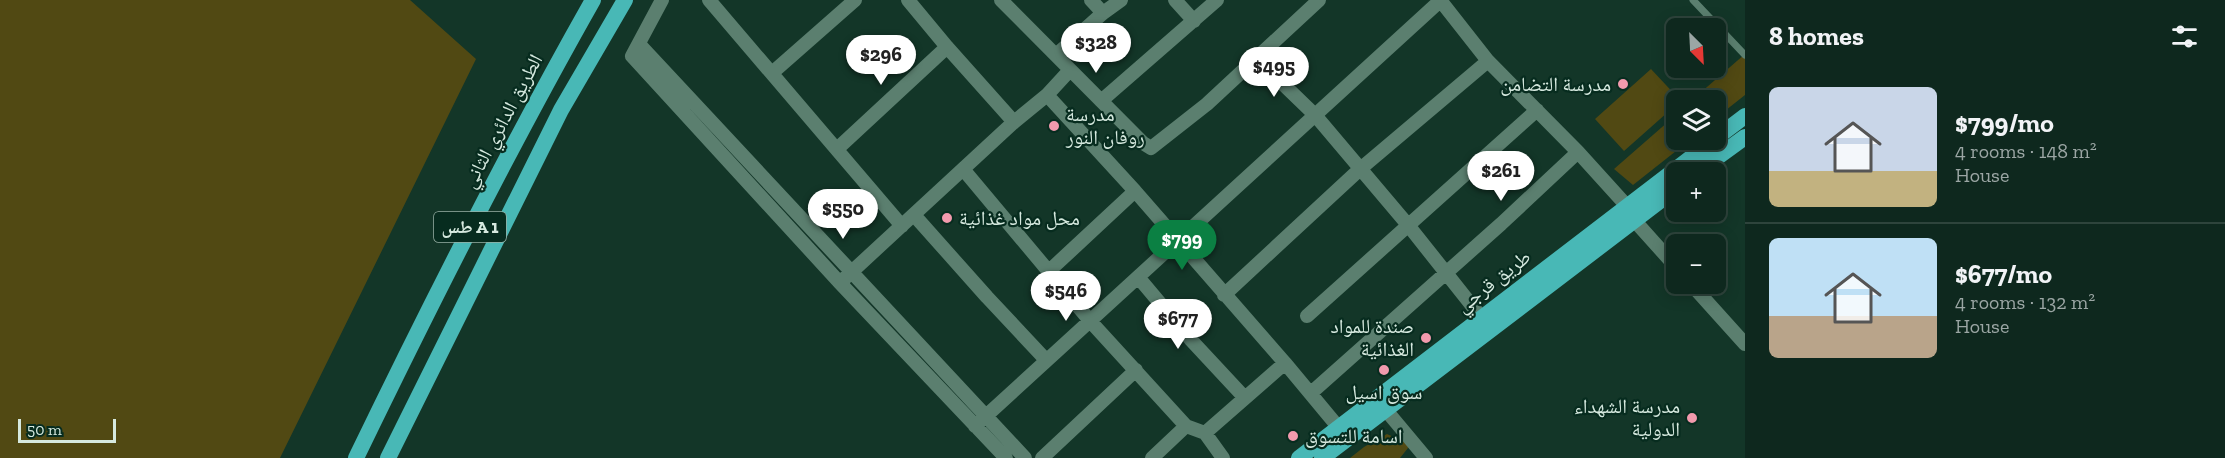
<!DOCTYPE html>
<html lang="en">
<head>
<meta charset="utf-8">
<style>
  body { margin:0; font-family:"Zilla Slab","Noto Naskh Arabic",serif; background:#173027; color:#f1f3f6; height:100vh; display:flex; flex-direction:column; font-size:22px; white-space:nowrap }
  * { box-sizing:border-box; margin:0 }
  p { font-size:20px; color:#9ba6a4 }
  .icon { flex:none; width:33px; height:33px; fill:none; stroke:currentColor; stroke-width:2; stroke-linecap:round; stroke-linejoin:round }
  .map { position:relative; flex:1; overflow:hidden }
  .sheet { display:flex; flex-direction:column; background:#0e281e; width:480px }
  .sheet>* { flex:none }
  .needle { width:39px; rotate:156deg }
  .buttons { position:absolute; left:1666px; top:18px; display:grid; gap:12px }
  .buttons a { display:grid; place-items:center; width:60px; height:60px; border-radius:9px; background:#0e281e; box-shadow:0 3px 15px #0003,0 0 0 2px #2e443c; font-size:30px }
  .scale { position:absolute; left:18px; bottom:15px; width:98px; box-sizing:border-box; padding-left:6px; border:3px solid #d6e9df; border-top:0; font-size:16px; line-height:21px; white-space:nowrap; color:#d6e9df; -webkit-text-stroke:4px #072c1f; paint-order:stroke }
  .price { position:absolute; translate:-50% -51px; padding:0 14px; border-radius:21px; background:#fff; color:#222; font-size:20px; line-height:39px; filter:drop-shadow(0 2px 3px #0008) }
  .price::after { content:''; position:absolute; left:50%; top:36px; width:18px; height:14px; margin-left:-9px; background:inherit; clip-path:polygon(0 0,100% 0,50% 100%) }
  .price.selected { background:#0b8043; color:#fff }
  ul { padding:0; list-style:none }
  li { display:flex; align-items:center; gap:18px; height:150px; padding:0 24px }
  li+li { border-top:2px solid #2e443c }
  li span { display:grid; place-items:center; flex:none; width:168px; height:120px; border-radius:9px; color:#555 }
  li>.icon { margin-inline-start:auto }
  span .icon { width:72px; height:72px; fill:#fffc; stroke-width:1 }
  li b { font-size:26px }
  h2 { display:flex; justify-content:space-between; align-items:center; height:72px; padding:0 24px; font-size:26px }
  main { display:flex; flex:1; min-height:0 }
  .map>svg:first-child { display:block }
  .green { fill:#514913 }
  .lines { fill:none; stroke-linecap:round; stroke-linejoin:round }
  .service { stroke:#5b7f6f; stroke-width:7 }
  .minor { stroke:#5b7f6f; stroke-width:14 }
  .trunk { stroke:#48b8b6; stroke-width:16 }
  .poi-dot { fill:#f29aad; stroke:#072c1f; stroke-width:2 }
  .labels { text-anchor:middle; stroke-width:4.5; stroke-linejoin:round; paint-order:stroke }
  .shield { fill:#072c1f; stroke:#98b0a5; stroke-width:1.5 }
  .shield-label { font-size:18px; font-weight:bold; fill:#d6e9df }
  .poi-label { font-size:20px; fill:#d6e9df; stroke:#072c1f; text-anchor:end }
  .street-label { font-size:20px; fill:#d6e9df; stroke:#072c1f }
</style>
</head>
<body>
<main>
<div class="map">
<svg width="1745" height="458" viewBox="0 0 1745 458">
  <rect width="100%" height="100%" fill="#133628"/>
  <path class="green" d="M 0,0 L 410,0 L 476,59 L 280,458 L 0,458 Z
    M 1745,54 L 1745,95 L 1716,118 L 1716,100 L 1692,100 Z
    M 1651,69 L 1680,100 L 1677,100 L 1677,104 L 1624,151 L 1595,119 Z
    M 1677,114 L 1677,140 L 1690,140 L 1633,185 L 1614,169 Z
    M 1387,434 L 1409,444 L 1408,448 L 1400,458 L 1350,458 L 1364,447 Z"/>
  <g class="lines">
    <path class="service" d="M 1693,0 L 1745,55"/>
    <path class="minor" d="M 662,0 L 632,56 L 840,283 L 1006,458
      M 709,0 L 902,226
      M 908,0 L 947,47 L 1014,122
      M 1001,0 L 1143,143 L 1151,148 L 1207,104 L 1319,0
      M 1091,0 L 1103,13
      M 1175,0 L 1194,21
      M 1440,0 L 1488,61 L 1578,152 L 1626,205
      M 639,44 L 1025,458
      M 1056,55 L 1103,13 L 1121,0
      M 1256,58 L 1315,115 L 1408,225 L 1481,317
      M 772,73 L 855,0
      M 1047,95 L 1135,191 L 1285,363 L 1339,428
      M 1101,101 L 1217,0
      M 837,149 L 947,47
      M 963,169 L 1091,322 L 1186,426 L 1205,433 L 1223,458
      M 914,215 L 987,297 L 1046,360
      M 1634,220 L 1677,268
      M 1048,272 L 1135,191
      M 1138,277 L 1191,340 L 1245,398
      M 845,278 L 1014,122 L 1047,95 L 1070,70
      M 1691,284 L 1745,344
      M 1224,295 L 1359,170 L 1488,61
      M 1307,316 L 1537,110
      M 1311,393 L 1501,224 L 1578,152
      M 1385,409 L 1426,458
      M 975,426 L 1441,0
      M 1205,433 L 1285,363
      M 1042,458 L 1136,370
      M 1152,458 L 1186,426"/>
    <path class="trunk" d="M 1716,138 L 1745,116
      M 1697,172 L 1745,137
      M 356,458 C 431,303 508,150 593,0
      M 388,458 L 561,110 L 625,0
      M 1299,458 L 1714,140
      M 1322,458 L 1677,188"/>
  </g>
  <g class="poi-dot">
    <circle cx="1623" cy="84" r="6"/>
    <circle cx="1054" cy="126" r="6"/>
    <circle cx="947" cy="218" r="6"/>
    <circle cx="1426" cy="338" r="6"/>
    <circle cx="1384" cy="370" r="6"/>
    <circle cx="1692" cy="418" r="6"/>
    <circle cx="1293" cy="436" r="6"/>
  </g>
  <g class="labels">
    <rect class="shield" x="434" y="212" width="72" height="30" rx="4.5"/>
    <g class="shield-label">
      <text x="470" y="233">طس A 1</text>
    </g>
    <g class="poi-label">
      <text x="1611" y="91">مدرسة التضامن</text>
      <text x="1066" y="121" text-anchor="start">مدرسة<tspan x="1066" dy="23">روفان النور</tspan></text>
      <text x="959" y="225" text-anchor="start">محل مواد غذائية</text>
      <text x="1414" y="333">صندة للمواد<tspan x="1414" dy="23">الغذائية</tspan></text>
      <text x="1384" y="399" text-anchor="middle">سوق اسيل</text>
      <text x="1680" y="413">مدرسة الشهداء<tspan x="1680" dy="23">الدولية</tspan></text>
      <text x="1305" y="443" text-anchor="start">اسامة للتسوق</text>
    </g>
    <g class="street-label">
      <text transform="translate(502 121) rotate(-62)" y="7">الطريق الدائري الثاني</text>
      <text transform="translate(1493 281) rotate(-38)" y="7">طريق قرجي</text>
    </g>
  </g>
</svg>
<div class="buttons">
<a><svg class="needle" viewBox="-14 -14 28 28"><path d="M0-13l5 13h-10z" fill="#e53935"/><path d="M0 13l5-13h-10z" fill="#9ba6a4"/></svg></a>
<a><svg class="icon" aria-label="layers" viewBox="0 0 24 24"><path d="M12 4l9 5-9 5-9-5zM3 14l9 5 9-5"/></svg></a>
<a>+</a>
<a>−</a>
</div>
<div class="scale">50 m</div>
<b class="price" style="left:1096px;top:74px">$328</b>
<b class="price" style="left:881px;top:86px">$296</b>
<b class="price" style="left:1274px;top:98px">$495</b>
<b class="price" style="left:1501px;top:202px">$261</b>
<b class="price" style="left:843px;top:240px">$550</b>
<b class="price selected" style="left:1182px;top:271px">$799</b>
<b class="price" style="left:1066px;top:322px">$546</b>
<b class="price" style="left:1178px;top:350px">$677</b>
</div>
<section class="sheet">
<h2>8 homes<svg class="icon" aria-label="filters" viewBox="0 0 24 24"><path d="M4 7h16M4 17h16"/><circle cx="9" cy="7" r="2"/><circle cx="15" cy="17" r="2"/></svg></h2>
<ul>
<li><span style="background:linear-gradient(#c9d6e8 70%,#c2b280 0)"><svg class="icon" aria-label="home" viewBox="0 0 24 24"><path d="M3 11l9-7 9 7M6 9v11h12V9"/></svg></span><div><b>$799/mo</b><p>4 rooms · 148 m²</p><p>House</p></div></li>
<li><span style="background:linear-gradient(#bfe0f5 65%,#b9a48a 0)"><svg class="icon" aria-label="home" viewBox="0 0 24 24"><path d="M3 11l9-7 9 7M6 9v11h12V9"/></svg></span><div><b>$677/mo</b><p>4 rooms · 132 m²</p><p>House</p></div></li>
</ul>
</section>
</main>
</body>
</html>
